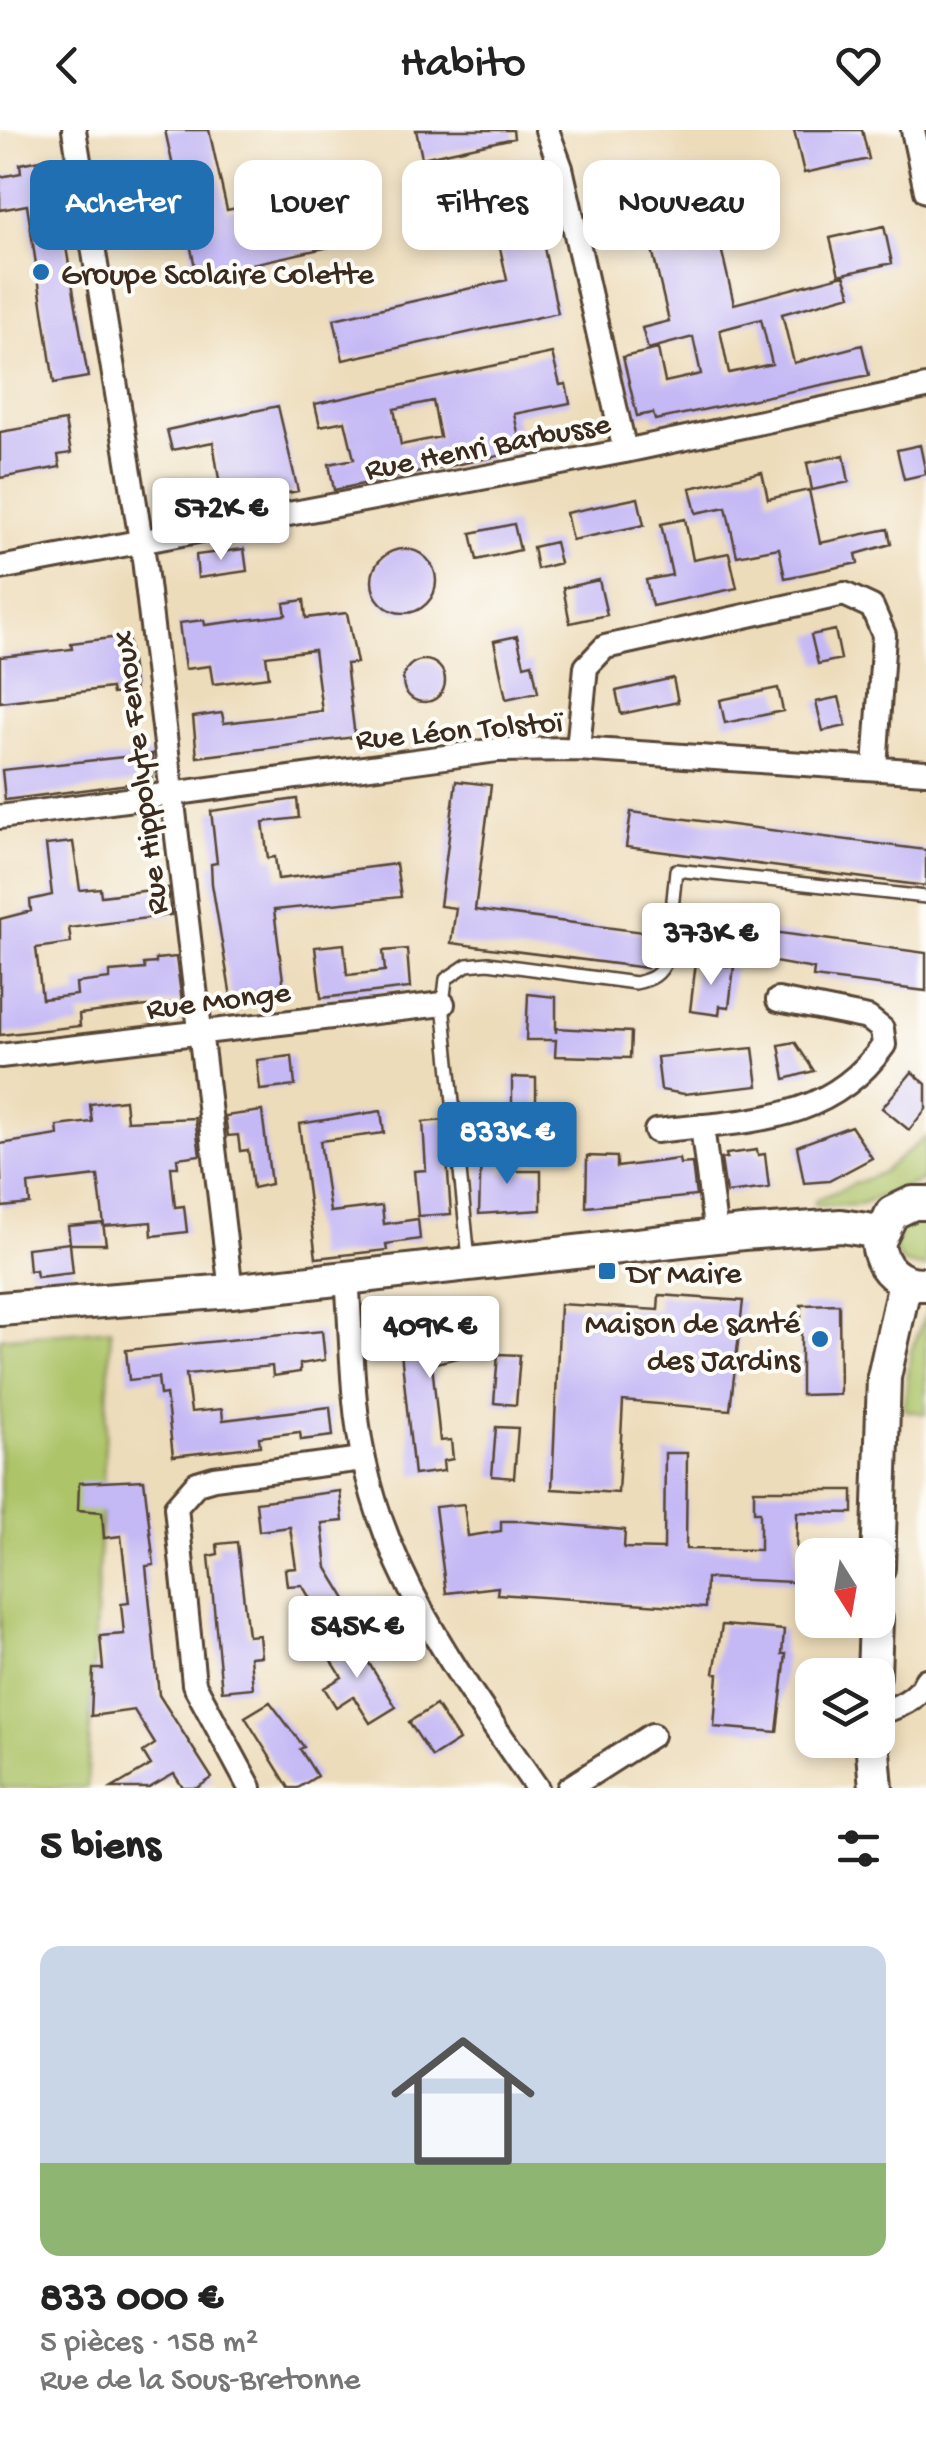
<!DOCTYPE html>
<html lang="fr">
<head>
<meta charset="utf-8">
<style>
  body { margin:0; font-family:"Gochi Hand",sans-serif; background:#f2f2f2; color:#222; height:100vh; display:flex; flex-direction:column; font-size:38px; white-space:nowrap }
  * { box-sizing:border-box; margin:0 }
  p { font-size:32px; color:#767676 }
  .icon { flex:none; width:55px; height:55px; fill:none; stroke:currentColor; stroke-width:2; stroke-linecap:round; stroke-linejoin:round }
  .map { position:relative; height:1658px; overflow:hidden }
  .sheet { display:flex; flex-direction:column; background:#fff; flex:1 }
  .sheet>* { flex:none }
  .guide { position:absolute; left:30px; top:30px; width:868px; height:90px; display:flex; gap:20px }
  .needle { width:65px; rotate:169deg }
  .controls { position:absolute; left:795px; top:1408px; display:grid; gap:20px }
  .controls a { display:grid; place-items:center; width:100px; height:100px; border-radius:20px; background:#fff; box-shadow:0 5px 15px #0003; font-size:50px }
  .price { position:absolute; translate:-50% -85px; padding:0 22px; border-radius:10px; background:#fff; color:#222; font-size:32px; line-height:65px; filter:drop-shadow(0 2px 5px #0008) }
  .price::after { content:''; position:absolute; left:50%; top:60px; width:30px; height:22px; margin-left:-15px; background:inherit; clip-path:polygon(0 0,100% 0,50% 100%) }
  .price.current { background:#1f6fb2; color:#fff }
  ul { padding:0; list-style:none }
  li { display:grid; align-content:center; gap:20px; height:530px; padding:0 40px }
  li+li { border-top:2px solid #e0e0e0 }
  li span { display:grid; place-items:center; height:310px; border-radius:20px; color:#555 }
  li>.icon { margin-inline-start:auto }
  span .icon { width:180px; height:180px; fill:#fffc; stroke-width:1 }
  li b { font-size:42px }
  h2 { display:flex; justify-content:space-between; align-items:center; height:120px; padding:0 40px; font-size:42px }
  .chip { padding:0 35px; border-radius:20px; background:#fff; box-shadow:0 5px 15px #0003; font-size:35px; line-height:90px }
  .chip.current { background:#1f6fb2; color:#fff }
  header { display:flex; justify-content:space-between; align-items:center; height:130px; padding:0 40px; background:#fff; font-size:45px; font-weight:600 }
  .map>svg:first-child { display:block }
  .green { fill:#adc469; stroke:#747744; stroke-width:2.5 }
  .building { fill:#c4b8f5; fill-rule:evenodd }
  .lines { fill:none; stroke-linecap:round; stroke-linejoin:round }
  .lane-casing { stroke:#564535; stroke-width:16 }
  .street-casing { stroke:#564535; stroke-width:28 }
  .secondary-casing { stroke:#564535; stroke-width:38 }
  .lane { stroke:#fff; stroke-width:11 }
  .street { stroke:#fff; stroke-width:22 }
  .secondary { stroke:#fff; stroke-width:32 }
  .poi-dot { fill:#1f6fb2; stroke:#fdfcf7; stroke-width:4 }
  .labels { text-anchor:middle; stroke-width:8; stroke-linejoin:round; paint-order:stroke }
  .poi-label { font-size:32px; fill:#3b2a1e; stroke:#fdfcf7; text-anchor:start }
  .street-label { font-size:32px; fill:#3b2a1e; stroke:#fdfcf7 }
</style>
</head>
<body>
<header><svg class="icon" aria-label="back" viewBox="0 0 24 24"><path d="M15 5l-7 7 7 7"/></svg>Habito<svg class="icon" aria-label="heart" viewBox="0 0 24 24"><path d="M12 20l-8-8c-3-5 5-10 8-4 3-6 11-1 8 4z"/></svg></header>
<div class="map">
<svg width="926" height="1658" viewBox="0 0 926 1658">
  <rect width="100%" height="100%" fill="#fdfcf7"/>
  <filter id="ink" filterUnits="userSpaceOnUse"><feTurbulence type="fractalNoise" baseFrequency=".01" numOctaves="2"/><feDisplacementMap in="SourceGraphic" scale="20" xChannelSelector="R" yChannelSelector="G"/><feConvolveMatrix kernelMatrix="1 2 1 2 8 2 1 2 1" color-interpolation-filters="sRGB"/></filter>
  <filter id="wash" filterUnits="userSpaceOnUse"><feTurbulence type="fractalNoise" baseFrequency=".0048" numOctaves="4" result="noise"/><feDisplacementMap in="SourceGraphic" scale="40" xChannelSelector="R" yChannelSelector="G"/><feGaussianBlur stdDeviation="2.25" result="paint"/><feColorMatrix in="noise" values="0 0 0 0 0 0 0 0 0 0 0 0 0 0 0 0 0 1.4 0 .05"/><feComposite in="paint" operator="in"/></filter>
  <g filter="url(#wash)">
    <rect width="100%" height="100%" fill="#eddcba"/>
    <path class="green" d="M 926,1007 L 923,1050 L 857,1075 L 815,1076 L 815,1070 L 881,1043 Z
      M 914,1090 L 926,1091 L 926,1138 L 903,1133 L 895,1120 L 901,1098 Z
      M 926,1183 L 926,1284 L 904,1280 L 911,1221 Z
      M 111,1199 L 87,1658 L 0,1658 L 0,1208 Z"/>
    <g id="blocks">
      <path class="building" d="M 165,0 L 209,0 L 227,80 L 288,67 L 291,82 L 357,68 L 366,109 L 197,146 Z
        M 416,0 L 513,0 L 514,8 L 422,28 Z
        M 794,0 L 862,0 L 869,29 L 804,43 Z
        M 51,28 L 88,247 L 54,253 L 27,75 L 0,80 L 0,47 L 21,43 L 20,34 Z
        M 532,62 L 558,183 L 343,230 L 334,189 L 507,150 L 490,72 Z
        M 709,66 L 734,174 L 844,145 L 851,165 L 782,184 L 794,233 L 862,215 L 869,245 L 655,290 L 653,283 L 637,286 L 623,227 L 658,219 L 665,252 L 701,244 L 693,207 L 648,219 L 642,198 L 669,191 L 643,81 ZM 761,189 L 772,234 L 729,243 L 720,200 Z
        M 884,96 L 892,133 L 839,145 L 830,108 Z
        M 552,223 L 560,255 L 566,254 L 570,273 L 514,284 L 522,321 L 334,360 L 329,334 L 354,329 L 345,291 L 320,296 L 315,274 ZM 433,271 L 440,307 L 401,315 L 394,279 Z
        M 278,276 L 298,361 L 278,365 L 280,370 L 224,381 L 213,312 L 172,320 L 167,300 Z
        M 65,291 L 71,323 L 58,325 L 60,337 L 0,348 L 0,302 Z
        M 920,315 L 926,344 L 904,349 L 897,320 Z
        M 844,325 L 849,352 L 812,360 L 807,333 Z
        M 762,342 L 768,369 L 809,360 L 820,413 L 888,399 L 891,414 L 856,424 L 858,433 L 785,448 L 779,418 L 737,426 L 726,377 L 696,383 L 690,358 Z
        M 638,368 L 644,395 L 572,410 L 566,383 Z
        M 685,389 L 693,430 L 729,423 L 737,458 L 652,476 L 646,450 L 672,445 L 661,394 Z
        M 514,394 L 520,420 L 477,430 L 471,403 Z
        M 555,412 L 560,433 L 537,439 L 533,417 Z
        M372 451a32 32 0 1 1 64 0a32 32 0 1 1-64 0Z
        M 244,419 L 247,441 L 198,448 L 196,425 Z
        M 599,450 L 607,485 L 570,493 L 563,458 Z
        M 304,470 L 306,488 L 347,483 L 357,533 L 346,534 L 355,607 L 197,627 L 193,587 L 222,583 L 224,593 L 322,581 L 314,520 L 266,526 L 269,547 L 213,554 L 210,536 L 185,539 L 179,493 L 204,490 L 205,495 L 286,485 L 284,473 Z
        M 835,500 L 841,529 L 818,534 L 811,505 Z
        M 128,506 L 135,562 L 112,564 L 111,558 L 0,572 L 0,527 L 72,519 L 71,513 Z
        M 517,506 L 524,535 L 532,533 L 538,562 L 506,569 L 494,511 Z
        M403 551a21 21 0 1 1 42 0a21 21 0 1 1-42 0Z
        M 673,548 L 678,572 L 621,584 L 616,561 Z
        M 778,558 L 783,581 L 725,593 L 720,570 Z
        M 839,567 L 846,596 L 823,601 L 816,572 Z
        M 152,624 L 152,651 L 5,670 L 2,640 Z
        M 456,651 L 491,655 L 475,780 L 651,803 L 647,838 L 451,813 L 456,778 L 440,776 Z
        M 297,669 L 299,688 L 263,692 L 268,728 L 275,727 L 278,749 L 396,734 L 401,767 L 274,780 L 284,858 L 231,867 L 212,754 L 211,734 L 217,733 L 211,681 Z
        M 631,682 L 926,720 L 926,756 L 626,717 Z
        M 73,712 L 80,760 L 100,758 L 101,766 L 168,758 L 171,785 L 69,798 L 71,813 L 36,818 L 42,869 L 77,865 L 76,853 L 110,849 L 110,842 L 145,839 L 144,834 L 156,833 L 156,829 L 176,827 L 182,872 L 79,884 L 80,896 L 0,905 L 0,789 L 31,781 L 30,770 L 52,765 L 46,715 Z
        M 751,799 L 926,823 L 926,861 L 813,847 L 814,839 L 747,827 Z
        M 344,814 L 347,845 L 385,841 L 383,821 L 407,819 L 410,858 L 321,868 L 315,817 Z
        M 696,832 L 734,837 L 729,877 L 720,876 L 719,885 L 690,881 Z
        M 528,864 L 556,867 L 556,903 L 556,898 L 631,902 L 630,928 L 555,926 L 556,910 L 526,910 Z
        M 795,912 L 814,941 L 785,949 L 779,915 Z
        M 753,918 L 758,956 L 684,964 L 661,960 L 657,927 Z
        M 292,926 L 295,956 L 260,960 L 257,930 Z
        M 912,942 L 926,954 L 926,979 L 909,1000 L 882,978 Z
        M 512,947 L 536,948 L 536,983 L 512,982 Z
        M 125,970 L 127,991 L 195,988 L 200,1025 L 177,1028 L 178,1037 L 171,1037 L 175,1077 L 184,1076 L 187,1102 L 152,1106 L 151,1092 L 104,1096 L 98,1046 L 28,1054 L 30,1074 L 2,1077 L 0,1014 L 58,1005 L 57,996 L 92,992 L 90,974 Z
        M 262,981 L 271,1054 L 253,1058 L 248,1020 L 240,1021 L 238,1005 L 228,1006 L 225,986 Z
        M 381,981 L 384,1003 L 320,1011 L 330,1082 L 382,1076 L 384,1094 L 418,1089 L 420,1109 L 386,1114 L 387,1120 L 316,1128 L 299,994 Z
        M 444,990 L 451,1084 L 418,1086 L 414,1041 L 426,1040 L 423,992 Z
        M 851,996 L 872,1028 L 829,1051 L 804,1053 L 797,1016 Z
        M 757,1020 L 758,1025 L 765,1024 L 769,1058 L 726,1063 L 721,1029 L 727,1028 L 726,1024 Z
        M 481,1021 L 501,1021 L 501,1041 L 541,1041 L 541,1080 L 479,1084 Z
        M 587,1026 L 617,1027 L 617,1037 L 679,1029 L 680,1034 L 692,1033 L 696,1066 L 586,1077 Z
        M 103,1093 L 106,1114 L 70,1114 L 73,1143 L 37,1147 L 36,1140 L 29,1141 L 27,1118 L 70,1113 L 68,1096 Z
        M 659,1165 L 743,1171 L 730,1280 L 623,1271 L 618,1363 L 552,1359 L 560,1174 L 658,1180 Z
        M 839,1174 L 840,1264 L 801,1265 L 801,1175 Z
        M 479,1185 L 481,1213 L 460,1216 L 461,1227 L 432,1234 L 440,1311 L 451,1310 L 453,1329 L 443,1331 L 444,1341 L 414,1345 L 401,1222 L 395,1223 L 392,1194 Z
        M 322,1201 L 325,1230 L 300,1234 L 300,1242 L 273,1246 L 272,1236 L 186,1244 L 191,1282 L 222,1279 L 223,1290 L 330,1277 L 333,1306 L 301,1310 L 300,1302 L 259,1307 L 260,1316 L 173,1326 L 166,1264 L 160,1265 L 158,1247 L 129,1250 L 126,1220 Z
        M 498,1224 L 520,1225 L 516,1275 L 494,1273 Z
        M 496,1297 L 518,1298 L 514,1348 L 492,1346 Z
        M 665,1323 L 687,1323 L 686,1419 L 760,1420 L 760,1382 L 754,1382 L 754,1360 L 853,1360 L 853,1383 L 797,1382 L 796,1432 L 812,1433 L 812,1453 L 706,1448 L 705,1478 L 497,1464 L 498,1457 L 446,1463 L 435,1377 L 464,1374 L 468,1406 L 501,1401 L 501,1391 L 521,1391 L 625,1400 L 624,1418 L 664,1419 Z
        M 144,1350 L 154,1435 L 146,1436 L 159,1565 L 212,1648 L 197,1658 L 183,1658 L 174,1644 L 149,1658 L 112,1658 L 151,1635 L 143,1622 L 155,1614 L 134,1580 L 91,1586 L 93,1539 L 103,1539 L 100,1506 L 124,1504 L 121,1474 L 129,1473 L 121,1406 L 104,1408 L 102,1382 L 78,1380 L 79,1353 Z
        M 340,1361 L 343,1391 L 322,1393 L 327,1438 L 352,1479 L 326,1495 L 302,1455 L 287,1456 L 285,1439 L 296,1438 L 290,1397 L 259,1401 L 256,1372 Z
        M 237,1412 L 248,1506 L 259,1505 L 261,1526 L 250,1527 L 253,1558 L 222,1561 L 209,1426 L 218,1424 L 217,1414 Z
        M 722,1495 L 784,1500 L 782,1524 L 786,1524 L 777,1602 L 714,1597 L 718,1544 L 714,1543 Z
        M 351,1504 L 396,1577 L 370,1593 L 353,1566 L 336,1577 L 324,1558 L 342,1547 L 325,1520 Z
        M 270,1572 L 304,1617 L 300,1619 L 317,1646 L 298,1658 L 289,1658 L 245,1587 Z
        M 436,1575 L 459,1610 L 432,1627 L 409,1592 Z"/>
    </g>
  </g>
  <g filter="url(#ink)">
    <use href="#blocks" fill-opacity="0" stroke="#564535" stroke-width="2.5"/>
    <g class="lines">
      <g class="lane-casing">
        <path id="lane" d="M 469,1129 L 443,874 L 446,849 L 467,835 L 488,833 L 635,853 C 651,850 661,845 667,829 L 676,740 L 926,767"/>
      </g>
      <g class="street-casing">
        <path id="street" d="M 74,0 L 144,429 L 231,1161
          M 547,0 L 561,38 L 625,321
          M 913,0 L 926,61
          M 0,438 L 625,321 L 926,257
          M 578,619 L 586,537 L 605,517 L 844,464 L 872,477 L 884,505 L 875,638
          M 0,687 L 497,620 L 578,619 L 926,642
          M 0,926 L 443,874
          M 702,996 L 716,1105
          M 656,1001 C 746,990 828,995 884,915 L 882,899 L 868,888 L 778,870
          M 347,1148 C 352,1207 351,1272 364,1330 C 390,1455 466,1555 537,1658
          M 878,1581 C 896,1580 919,1568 926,1550
          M 250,1658 L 194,1554 L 176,1377 L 197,1353 L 214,1348 L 363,1329
          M 569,1658 L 652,1605"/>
      </g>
      <g class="secondary-casing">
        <path id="secondary" d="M 926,1073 L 913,1073 L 892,1083 L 878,1113 C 881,1140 899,1155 926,1154
          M 0,1179 L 231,1161 L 743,1103 L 841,1096 L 880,1102
          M 878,1438 L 884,1247 L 905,1152
          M 874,1545 L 876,1490
          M 872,1610 L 876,1658"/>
      </g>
      <use href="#lane" class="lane"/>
      <use href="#street" class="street"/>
      <use href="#secondary" class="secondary"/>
    </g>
  </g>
  <g class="poi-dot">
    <circle cx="41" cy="142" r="10"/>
    <rect x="597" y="1131" width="20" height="20" rx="5"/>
    <circle cx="820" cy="1209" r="10"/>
  </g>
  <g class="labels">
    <g class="poi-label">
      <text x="61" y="153">Groupe Scolaire Colette</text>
      <text x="627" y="1152">Dr Maire</text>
      <text x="800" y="1202" text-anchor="end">Maison de santé<tspan x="800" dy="37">des Jardins</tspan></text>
    </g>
    <g class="street-label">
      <text transform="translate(487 314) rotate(-11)" y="11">Rue Henri Barbusse</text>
      <text transform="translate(459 598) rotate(-5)" y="11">Rue Léon Tolstoï</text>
      <text transform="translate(138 643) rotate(-97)" y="11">Rue Hippolyte Fenoux</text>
      <text transform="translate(218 868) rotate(-7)" y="11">Rue Monge</text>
    </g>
  </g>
</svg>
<div class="controls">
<a><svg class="needle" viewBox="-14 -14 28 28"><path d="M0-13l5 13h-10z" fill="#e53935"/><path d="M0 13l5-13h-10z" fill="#767676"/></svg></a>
<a><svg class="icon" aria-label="layers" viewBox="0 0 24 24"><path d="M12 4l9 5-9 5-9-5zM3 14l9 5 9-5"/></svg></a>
</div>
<b class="price" style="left:221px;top:433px">572K €</b>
<b class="price" style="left:711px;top:858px">373K €</b>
<b class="price current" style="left:507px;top:1057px">833K €</b>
<b class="price" style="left:430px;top:1251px">409K €</b>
<b class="price" style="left:357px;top:1551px">545K €</b>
<div class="guide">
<a class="chip current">Acheter</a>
<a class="chip">Louer</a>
<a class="chip">Filtres</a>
<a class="chip">Nouveau</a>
</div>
</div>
<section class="sheet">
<h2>5 biens<svg class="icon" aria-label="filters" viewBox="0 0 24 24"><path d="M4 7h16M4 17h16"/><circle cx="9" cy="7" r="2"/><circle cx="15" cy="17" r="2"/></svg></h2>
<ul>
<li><span style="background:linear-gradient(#c9d6e8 70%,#8fb573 0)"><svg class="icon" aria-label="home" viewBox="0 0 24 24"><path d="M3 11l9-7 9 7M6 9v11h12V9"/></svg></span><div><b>833 000 €</b><p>5 pièces · 158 m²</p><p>Rue de la Sous-Bretonne</p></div></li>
</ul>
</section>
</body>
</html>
